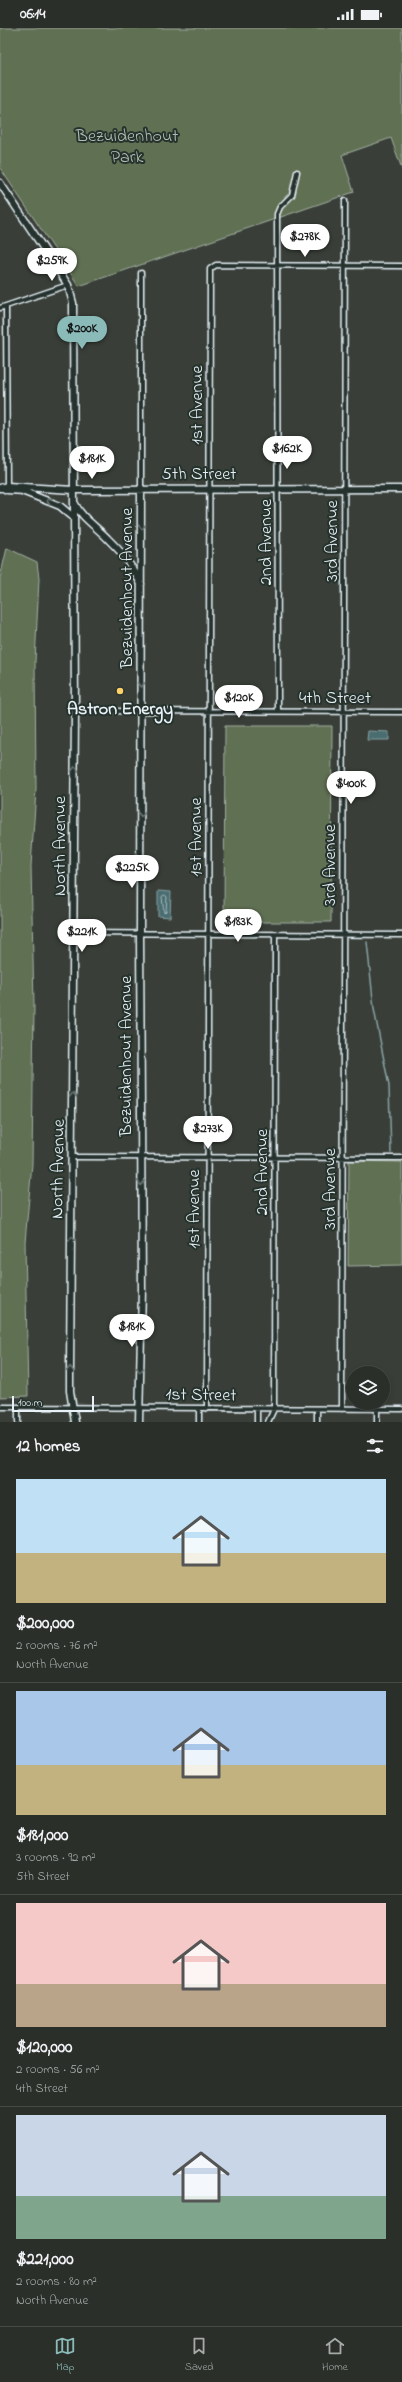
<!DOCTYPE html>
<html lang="en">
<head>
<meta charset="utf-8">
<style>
  body { margin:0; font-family:"Indie Flower",sans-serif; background:#333732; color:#f1f3f6; height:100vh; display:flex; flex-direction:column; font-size:15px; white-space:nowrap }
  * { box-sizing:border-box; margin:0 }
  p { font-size:13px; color:#a6a9a8 }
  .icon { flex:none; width:22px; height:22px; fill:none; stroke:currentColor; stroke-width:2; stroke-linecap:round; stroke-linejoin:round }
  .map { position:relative; height:1394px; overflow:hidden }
  .sheet { display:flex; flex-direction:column; background:#2b2f2a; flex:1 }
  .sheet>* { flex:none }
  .fabs { position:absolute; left:346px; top:1338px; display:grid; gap:8px }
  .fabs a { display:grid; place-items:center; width:44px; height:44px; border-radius:50%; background:#2b2f2a; box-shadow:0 2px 6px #0003,0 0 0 1px #474a47; font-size:20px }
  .scale { position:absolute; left:12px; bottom:10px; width:82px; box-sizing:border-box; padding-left:4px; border:2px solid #e8f1f8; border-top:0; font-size:11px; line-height:14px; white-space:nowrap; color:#e8f1f8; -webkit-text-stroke:3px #26332d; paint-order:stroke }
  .price { position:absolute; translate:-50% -34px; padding:0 9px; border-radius:14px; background:#fff; color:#222; font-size:13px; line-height:26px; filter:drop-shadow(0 1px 2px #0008) }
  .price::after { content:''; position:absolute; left:50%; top:24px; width:12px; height:9px; margin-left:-6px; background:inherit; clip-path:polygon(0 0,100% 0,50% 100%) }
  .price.active { background:#8bbbb9; color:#111 }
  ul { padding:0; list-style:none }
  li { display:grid; align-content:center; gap:8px; height:212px; padding:0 16px }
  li+li { border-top:1px solid #474a47 }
  li span { display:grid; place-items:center; height:124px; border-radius:0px; color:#555 }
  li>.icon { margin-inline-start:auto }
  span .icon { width:72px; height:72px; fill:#fffc; stroke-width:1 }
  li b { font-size:17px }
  h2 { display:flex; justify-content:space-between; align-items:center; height:48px; padding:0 16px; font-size:17px }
  .status { display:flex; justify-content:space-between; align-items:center; height:28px; padding:0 20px; background:#2b2f2a; direction:ltr }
  .status svg { height:11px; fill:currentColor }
  .menu { display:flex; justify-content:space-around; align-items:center; height:56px; border-top:1px solid #474a47; background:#2b2f2a; font-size:11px; color:#a6a9a8 }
  .menu a { display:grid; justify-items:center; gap:2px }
  .menu .active { color:#8bbbb9 }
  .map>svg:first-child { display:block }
  .green { fill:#607052; stroke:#a4b0a5 }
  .water { fill:#4a6d70; stroke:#89a2a6 }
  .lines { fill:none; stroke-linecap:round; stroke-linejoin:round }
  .shore { stroke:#a9bcc2; stroke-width:1 }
  .stream { stroke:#89a2a6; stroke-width:1.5 }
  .street-casing { stroke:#e8f1f8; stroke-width:7 }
  .secondary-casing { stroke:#e8f1f8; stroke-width:9 }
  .street { stroke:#26332d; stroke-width:4 }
  .secondary { stroke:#26332d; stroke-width:6 }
  .oneway { stroke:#6a7674 }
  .poi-dot { fill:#ffd166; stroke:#26332d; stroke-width:1.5 }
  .labels { text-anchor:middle; stroke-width:4; stroke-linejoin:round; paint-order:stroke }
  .park-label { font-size:18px; fill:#b2bdb6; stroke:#26332d }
  .street-label { font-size:18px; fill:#e8f1f8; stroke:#26332d }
  .poi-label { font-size:18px; font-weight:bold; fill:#e8f1f8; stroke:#26332d }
</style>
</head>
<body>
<div class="status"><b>06:14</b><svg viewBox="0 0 49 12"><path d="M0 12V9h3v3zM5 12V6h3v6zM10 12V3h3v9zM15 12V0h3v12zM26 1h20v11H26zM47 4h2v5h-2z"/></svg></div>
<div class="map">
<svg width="402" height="1394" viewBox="0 0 402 1394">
  <rect width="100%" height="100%" fill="#393f38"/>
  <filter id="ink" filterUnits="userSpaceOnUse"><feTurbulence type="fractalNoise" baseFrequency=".025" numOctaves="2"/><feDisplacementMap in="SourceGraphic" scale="8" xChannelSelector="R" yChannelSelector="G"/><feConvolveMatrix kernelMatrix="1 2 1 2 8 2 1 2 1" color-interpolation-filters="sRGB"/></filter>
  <g filter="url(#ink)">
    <path class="green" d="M 0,0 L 402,0 L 402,141 L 391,110 L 342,127 L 354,164 L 79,258 L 0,140 Z
      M 7,520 L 37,534 L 39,551 L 35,634 L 36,762 L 31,838 L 34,978 L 32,1136 L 25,1214 L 28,1368 L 0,1369 L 0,550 Z
      M 225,698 L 332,698 L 331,894 L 224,894 Z
      M 349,1133 L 402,1134 L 402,1237 L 348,1238 Z"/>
    <path class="water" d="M 368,703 L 389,704 L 389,712 L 367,712 Z
      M 158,863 L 171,864 L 170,889 L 158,888 Z"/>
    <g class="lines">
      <path class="shore" d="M 165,867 L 167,869 L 166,883 L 164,885 L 162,869 Z"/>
      <path class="stream" d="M 367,914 L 374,981 L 389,1058 L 391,1125"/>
      <g class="street-casing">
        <path id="street" d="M 6,278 L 7,460
          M 0,280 L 68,257
          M 141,460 L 141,245
          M 75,683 L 402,684
          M 278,683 L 277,186 L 280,179 L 292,167 L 297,144
          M 74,905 L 402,907
          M 73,1129 L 402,1130
          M 0,1379 L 402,1381
          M 18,1379 L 18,1394
          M 207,1381 L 210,241 L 216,237 L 402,238
          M 257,1381 L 257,1394
          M 342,1381 L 345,173
          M 199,1394 L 199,1381
          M 268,1394 L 274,1381 L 275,907
          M 317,1394 L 317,1381
          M 377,1394 L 377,1381"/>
      </g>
      <g class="secondary-casing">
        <path id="secondary" d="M 0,155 L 68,257 L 73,275 L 75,683 L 70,1342 L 70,1363 L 75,1394
          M 0,460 L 7,458 L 73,462 L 402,461
          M 3,460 L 7,462 L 26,463
          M 22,463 L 60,478 L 73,489
          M 74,474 C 81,490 97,499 108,511 C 122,524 133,539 141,556
          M 139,1394 L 142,1261 L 140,906 L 141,460"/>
      </g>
      <use href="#street" class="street"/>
      <use href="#secondary" class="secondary"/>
    </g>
    <defs><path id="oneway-chevron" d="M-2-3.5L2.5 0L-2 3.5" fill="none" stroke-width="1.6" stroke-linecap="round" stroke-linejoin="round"/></defs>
    <g class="oneway">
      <use href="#oneway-chevron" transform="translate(49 473) rotate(-158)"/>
      <use href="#oneway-chevron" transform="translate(142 499) rotate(89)"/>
      <use href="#oneway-chevron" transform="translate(141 657) rotate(91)"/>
      <use href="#oneway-chevron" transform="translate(75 741) rotate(-90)"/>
      <use href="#oneway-chevron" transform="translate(141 787) rotate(90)"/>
      <use href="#oneway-chevron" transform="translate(73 1067) rotate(-90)"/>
      <use href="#oneway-chevron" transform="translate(141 1155) rotate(89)"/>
      <use href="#oneway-chevron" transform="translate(72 1211) rotate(-89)"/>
      <use href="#oneway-chevron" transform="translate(70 1341) rotate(-89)"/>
      <use href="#oneway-chevron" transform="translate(140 1342) rotate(92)"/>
    </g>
  </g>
  <circle class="poi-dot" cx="120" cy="663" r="4"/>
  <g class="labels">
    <g class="park-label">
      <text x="127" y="113">Bezuidenhout<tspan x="127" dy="21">Park</tspan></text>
    </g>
    <g class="street-label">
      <text transform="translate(196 377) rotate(-90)" y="6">1st Avenue</text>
      <text x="199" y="451">5th Street</text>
      <text transform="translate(331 513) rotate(-90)" y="6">3rd Avenue</text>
      <text transform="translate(265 514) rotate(-90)" y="6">2nd Avenue</text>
      <text transform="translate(126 560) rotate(-90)" y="6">Bezuidenhout Avenue</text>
      <text x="335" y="675">4th Street</text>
      <text transform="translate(195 809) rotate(-90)" y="6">1st Avenue</text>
      <text transform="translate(59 818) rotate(-90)" y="6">North Avenue</text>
      <text transform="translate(329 837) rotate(-90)" y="6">3rd Avenue</text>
      <text transform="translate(125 1028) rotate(-90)" y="6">Bezuidenhout Avenue</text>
      <text transform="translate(57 1141) rotate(-89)" y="6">North Avenue</text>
      <text transform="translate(261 1144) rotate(-90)" y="6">2nd Avenue</text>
      <text transform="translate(329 1161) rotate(-90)" y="6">3rd Avenue</text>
      <text transform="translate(193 1181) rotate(-90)" y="6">1st Avenue</text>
      <text transform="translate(201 1366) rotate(1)" y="6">1st Street</text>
    </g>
    <g class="poi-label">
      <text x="120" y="686">Astron Energy</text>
    </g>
  </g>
</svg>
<div class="fabs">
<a><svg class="icon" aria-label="layers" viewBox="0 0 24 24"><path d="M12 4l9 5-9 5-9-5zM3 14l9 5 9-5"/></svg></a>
</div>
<div class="scale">100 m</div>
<b class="price" style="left:305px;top:230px">$278K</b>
<b class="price" style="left:52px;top:254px">$259K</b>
<b class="price active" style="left:82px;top:322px">$200K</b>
<b class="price" style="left:287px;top:442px">$162K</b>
<b class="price" style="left:92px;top:452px">$181K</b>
<b class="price" style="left:239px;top:691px">$120K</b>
<b class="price" style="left:351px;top:777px">$400K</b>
<b class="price" style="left:132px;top:861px">$225K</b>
<b class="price" style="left:238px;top:915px">$183K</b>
<b class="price" style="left:82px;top:925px">$221K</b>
<b class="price" style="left:208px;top:1122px">$273K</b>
<b class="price" style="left:132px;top:1320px">$181K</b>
</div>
<section class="sheet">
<h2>12 homes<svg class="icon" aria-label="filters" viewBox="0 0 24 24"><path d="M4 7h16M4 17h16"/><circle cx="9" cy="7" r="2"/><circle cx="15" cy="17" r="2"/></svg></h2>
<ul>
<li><span style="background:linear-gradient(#bfe0f5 60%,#c2b280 0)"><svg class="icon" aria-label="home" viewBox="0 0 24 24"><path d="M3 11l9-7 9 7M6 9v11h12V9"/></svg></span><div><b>$200,000</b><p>2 rooms · 76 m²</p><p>North Avenue</p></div></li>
<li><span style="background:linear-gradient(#a9c7e8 60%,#c2b280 0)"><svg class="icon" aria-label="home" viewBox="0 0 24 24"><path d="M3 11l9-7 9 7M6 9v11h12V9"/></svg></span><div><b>$181,000</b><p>3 rooms · 92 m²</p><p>5th Street</p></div></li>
<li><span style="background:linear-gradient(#f6c9c9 65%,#b9a48a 0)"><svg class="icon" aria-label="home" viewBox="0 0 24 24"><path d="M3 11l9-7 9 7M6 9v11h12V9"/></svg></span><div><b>$120,000</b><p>2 rooms · 56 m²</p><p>4th Street</p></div></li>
<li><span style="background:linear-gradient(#c9d6e8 65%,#7fa58c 0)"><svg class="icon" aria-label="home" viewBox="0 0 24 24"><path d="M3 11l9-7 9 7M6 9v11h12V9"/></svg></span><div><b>$221,000</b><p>2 rooms · 80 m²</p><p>North Avenue</p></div></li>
</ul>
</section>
<nav class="menu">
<a class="active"><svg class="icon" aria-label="map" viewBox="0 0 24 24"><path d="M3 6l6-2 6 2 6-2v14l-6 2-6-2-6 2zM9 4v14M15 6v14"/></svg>Map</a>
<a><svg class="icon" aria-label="saved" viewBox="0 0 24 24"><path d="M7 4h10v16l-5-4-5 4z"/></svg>Saved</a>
<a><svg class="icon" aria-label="home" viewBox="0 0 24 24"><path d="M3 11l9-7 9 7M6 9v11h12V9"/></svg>Home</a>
</nav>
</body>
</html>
